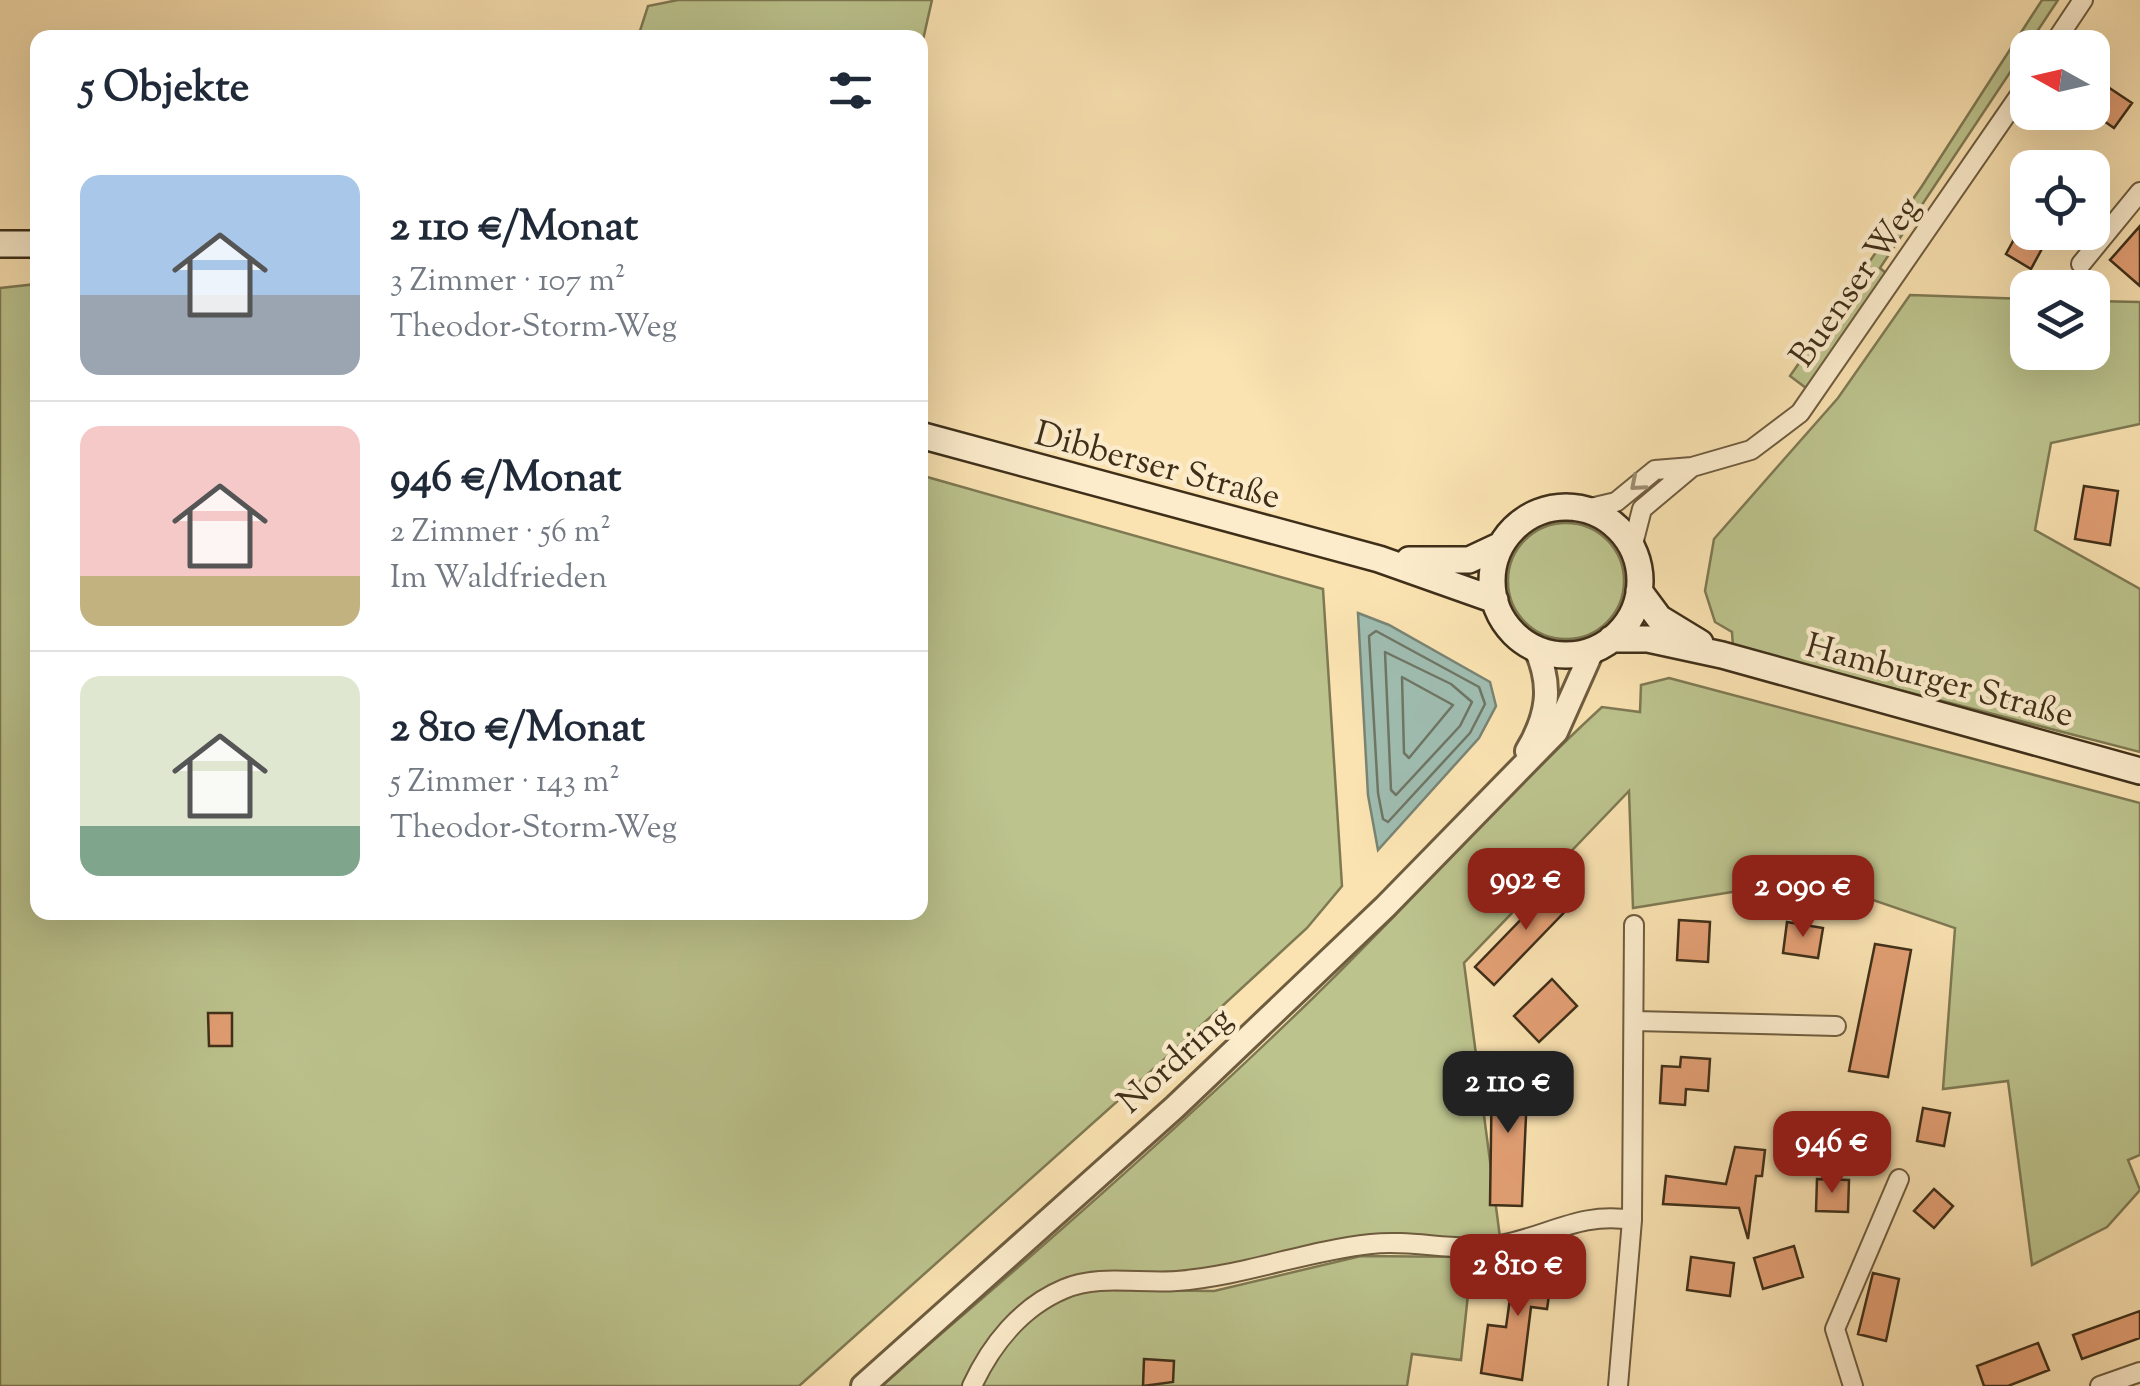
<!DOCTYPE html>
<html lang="de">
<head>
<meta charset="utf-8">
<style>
  body { margin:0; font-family:"Sorts Mill Goudy",serif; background:#f6f6f7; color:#1f2937; height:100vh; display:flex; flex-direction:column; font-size:38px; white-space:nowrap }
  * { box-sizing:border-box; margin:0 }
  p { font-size:32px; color:#747a83 }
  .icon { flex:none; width:55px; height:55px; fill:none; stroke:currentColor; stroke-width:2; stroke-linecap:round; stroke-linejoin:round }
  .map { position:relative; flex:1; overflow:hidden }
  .drawer { position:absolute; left:30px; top:30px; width:898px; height:890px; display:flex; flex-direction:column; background:#fff; border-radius:20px; box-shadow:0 10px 40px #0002 }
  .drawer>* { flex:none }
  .needle { width:65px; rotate:278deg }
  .fabs { position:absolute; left:2010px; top:30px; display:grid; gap:20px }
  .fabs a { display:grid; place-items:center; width:100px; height:100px; border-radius:20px; background:#fff; box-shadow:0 10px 40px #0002; font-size:50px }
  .price { position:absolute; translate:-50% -85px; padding:0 22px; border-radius:20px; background:#8f2418; color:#fff; font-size:32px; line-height:65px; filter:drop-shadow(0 2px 5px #0008) }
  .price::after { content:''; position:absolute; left:50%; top:60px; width:30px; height:22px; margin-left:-15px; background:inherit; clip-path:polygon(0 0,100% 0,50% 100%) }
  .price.on { background:#222; color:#fff }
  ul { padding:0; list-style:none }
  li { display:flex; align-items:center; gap:30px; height:250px; padding:0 50px }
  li+li { border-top:2px solid #e0e1e3 }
  li span { display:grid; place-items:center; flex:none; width:280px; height:200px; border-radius:20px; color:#555 }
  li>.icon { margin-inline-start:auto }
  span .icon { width:120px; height:120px; fill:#fffc; stroke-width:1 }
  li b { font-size:42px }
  h2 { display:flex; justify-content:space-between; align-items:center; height:120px; padding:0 50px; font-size:42px }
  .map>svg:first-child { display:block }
  .green { fill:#bcc38d; stroke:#7e7953; stroke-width:2.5 }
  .water { fill:#9fbdb0; stroke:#798474; stroke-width:2.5 }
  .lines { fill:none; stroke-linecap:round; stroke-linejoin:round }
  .shore { stroke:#6f7664; stroke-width:2.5 }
  .building { fill:#e39f74; stroke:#3f2f19; stroke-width:2.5 }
  .minor-casing { stroke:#6e5c3f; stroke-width:22 }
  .tertiary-casing { stroke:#6e5c3f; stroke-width:28 }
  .secondary-casing { stroke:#3f2f19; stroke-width:30 }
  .minor { stroke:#fceccc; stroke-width:18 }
  .tertiary { stroke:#fceccc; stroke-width:22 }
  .secondary { stroke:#fceccc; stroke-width:25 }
  .oneway { stroke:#9e8e72 }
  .labels { text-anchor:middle; stroke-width:9; stroke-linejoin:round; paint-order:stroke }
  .street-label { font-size:35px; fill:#3f2f19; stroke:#fceccc }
</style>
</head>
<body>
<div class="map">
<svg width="2140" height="1386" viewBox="0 0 2140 1386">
  <rect width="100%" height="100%" fill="#fae2b1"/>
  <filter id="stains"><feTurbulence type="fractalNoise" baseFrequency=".002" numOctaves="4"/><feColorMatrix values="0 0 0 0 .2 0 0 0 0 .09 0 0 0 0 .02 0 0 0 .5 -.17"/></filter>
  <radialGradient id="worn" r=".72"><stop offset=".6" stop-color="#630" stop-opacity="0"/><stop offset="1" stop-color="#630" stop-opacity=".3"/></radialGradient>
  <path class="green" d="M 678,0 L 932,0 L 920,53 L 920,38 L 638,37 L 648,6 Z
    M 2042,0 L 2058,0 L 1880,268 L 1887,274 L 1806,388 L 1790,376 L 1922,186 Z
    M 37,284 L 38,912 L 920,912 L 920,475 L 1323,589 L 1342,886 L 1307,928 L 1169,1055 L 799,1386 L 0,1386 L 0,288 Z
    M 1910,295 L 2027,299 L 2028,352 L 2092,352 L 2093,301 L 2140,302 L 2140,424 L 2051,443 L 2035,530 L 2140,589 L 2140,752 L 1733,647 L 1732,632 L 1715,622 L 1705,591 L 1714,539 L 1838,398 Z
    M1508 581a58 58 0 1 1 116 0a58 58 0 1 1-116 0Z
    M 1669,678 L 2140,803 L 2140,1155 L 2128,1160 L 2140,1190 L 2107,1227 L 2032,1265 L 2008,1081 L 1943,1089 L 1955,928 L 1812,879 L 1633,908 L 1629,791 L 1464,963 L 1501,1245 L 1434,1243 L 1124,1282 L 1117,1290 L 1214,1291 L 1361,1256 L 1472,1257 L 1461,1360 L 1412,1354 L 1407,1386 L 880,1386 C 1028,1260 1175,1132 1314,997 C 1412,902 1502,799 1602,707 L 1640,712 L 1641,685 Z"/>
  <path class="water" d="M 1358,613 L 1389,625 L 1490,682 L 1496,706 L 1479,738 L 1378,850 L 1368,795 Z"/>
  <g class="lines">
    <path class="shore" d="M 1376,631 L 1479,687 L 1485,704 L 1470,733 L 1388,822 L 1383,819 L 1378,793 L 1369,636 Z
      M 1385,652 L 1451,684 L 1472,702 L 1460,726 L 1396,795 L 1391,790 Z
      M 1402,677 L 1453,705 L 1409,758 L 1404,753 Z"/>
  </g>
  <path class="building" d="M 2108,87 L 2132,103 L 2114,128 L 2091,112 Z
    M 2140,226 L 2140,286 L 2110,260 Z
    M 2018,232 L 2051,232 L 2031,269 L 2006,254 Z
    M 2084,486 L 2118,491 L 2110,545 L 2075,539 Z
    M 1559,880 L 1578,898 L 1494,985 L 1475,967 Z
    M 1679,920 L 1710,922 L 1708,962 L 1677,960 Z
    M 1787,922 L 1823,928 L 1818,958 L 1783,953 Z
    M 1875,944 L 1911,950 L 1888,1077 L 1849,1071 Z
    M 1552,979 L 1577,1006 L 1539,1042 L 1514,1016 Z
    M 208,1013 L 232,1013 L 232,1046 L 209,1046 Z
    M 1681,1057 L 1710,1059 L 1708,1091 L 1686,1089 L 1685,1105 L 1660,1103 L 1662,1066 L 1680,1067 Z
    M 1492,1069 L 1528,1071 L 1522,1206 L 1490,1205 Z
    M 1923,1108 L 1950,1113 L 1944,1146 L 1917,1141 Z
    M 1735,1147 L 1765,1150 L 1762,1176 L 1756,1176 L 1748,1239 L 1739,1208 L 1663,1204 L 1666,1176 L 1726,1184 Z
    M 1817,1179 L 1849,1180 L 1848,1212 L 1816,1211 Z
    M 1934,1189 L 1953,1206 L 1934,1228 L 1914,1211 Z
    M 1794,1246 L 1803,1277 L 1763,1289 L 1754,1258 Z
    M 1516,1256 L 1554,1261 L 1547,1309 L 1531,1307 L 1522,1380 L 1481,1373 L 1488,1325 L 1506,1327 Z
    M 1691,1257 L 1734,1263 L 1730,1296 L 1687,1290 Z
    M 1873,1273 L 1899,1279 L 1886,1341 L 1858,1334 Z
    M 2140,1311 L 2140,1338 L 2082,1359 L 2073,1335 Z
    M 2038,1343 L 2049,1370 L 2008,1386 L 1984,1386 L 1977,1366 Z
    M 1144,1359 L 1174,1361 L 1173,1382 L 1143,1386 Z"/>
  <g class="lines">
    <g class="minor-casing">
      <path id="minor" d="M 2051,48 L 2083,0
        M 2081,264 L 2140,192
        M 1586,509 L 1616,502 L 1655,470 L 1692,467 L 1751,450 L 1800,413 L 2028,83
        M 1632,548 L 1642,509 L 1692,467
        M 1635,1021 L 1836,1026
        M 972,1386 C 991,1345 1021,1307 1064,1289 C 1098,1274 1140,1284 1177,1281 C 1243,1276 1305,1251 1371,1244 C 1413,1239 1458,1253 1500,1245 C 1547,1237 1581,1211 1632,1220
        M 1618,1386 L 1632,1220 L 1634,925
        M 1853,1386 L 1835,1329 L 1899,1179
        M 2100,1386 L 2140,1372"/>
    </g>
    <g class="tertiary-casing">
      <path id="tertiary" d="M 1527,751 C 1548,716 1553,685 1535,647
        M 863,1386 L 1175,1107 L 1385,907 L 1556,732 L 1593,649"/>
    </g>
    <g class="secondary-casing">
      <path id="secondary" d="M 0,244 L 38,244
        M 920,435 L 1379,559 L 1495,600
        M1492 581a74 74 0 1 1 148 0a74 74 0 1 1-148 0Z
        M 1409,560 L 1469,560 L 1501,545
        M 1639,591 L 1659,618 L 1700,643
        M 1611,639 L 1648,639 L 1722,655 L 2140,771"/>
    </g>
    <use href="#minor" class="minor"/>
    <use href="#tertiary" class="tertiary"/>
    <use href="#secondary" class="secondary"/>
  </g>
  <defs><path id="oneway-chevron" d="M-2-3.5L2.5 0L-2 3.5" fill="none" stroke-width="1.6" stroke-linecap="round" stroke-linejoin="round" transform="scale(2.5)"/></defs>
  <use class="oneway" href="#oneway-chevron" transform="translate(1637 484) rotate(139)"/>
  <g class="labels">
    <g class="street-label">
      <text transform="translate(1854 281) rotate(-55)" y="12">Buenser Weg</text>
      <text transform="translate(1158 464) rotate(15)" y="12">Dibberser Straße</text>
      <text transform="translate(1940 679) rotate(15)" y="12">Hamburger Straße</text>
      <text transform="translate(1174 1059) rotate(-42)" y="12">Nordring</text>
    </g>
  </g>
  <rect width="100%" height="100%" filter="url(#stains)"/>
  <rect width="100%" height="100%" fill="url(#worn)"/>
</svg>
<div class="fabs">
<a><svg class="needle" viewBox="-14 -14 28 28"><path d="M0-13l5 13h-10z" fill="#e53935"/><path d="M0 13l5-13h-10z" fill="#747a83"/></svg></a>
<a><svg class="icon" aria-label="locate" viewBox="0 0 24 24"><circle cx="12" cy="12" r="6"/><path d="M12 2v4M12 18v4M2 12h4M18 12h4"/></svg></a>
<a><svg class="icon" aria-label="layers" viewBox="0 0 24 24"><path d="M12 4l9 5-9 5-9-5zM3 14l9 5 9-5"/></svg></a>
</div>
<b class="price" style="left:1526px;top:933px">992 €</b>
<b class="price" style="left:1803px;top:940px">2 090 €</b>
<b class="price on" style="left:1508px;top:1136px">2 110 €</b>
<b class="price" style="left:1832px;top:1196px">946 €</b>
<b class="price" style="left:1518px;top:1319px">2 810 €</b>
<section class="drawer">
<h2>5 Objekte<svg class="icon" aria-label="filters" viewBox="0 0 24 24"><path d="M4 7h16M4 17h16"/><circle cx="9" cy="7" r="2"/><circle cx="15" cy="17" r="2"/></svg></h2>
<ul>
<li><span style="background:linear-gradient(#a9c7e8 60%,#9aa5b1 0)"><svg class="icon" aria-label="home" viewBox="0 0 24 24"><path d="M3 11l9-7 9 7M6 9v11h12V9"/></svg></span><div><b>2 110 €/Monat</b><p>3 Zimmer · 107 m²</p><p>Theodor-Storm-Weg</p></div></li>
<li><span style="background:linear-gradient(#f6c9c9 75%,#c2b280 0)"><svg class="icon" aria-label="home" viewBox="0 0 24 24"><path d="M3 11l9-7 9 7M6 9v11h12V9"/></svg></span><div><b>946 €/Monat</b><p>2 Zimmer · 56 m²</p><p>Im Waldfrieden</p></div></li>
<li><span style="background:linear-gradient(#dfe7d0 75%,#7fa58c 0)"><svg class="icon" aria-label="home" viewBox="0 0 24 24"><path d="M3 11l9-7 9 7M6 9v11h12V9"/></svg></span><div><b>2 810 €/Monat</b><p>5 Zimmer · 143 m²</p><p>Theodor-Storm-Weg</p></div></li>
</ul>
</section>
</div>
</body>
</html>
